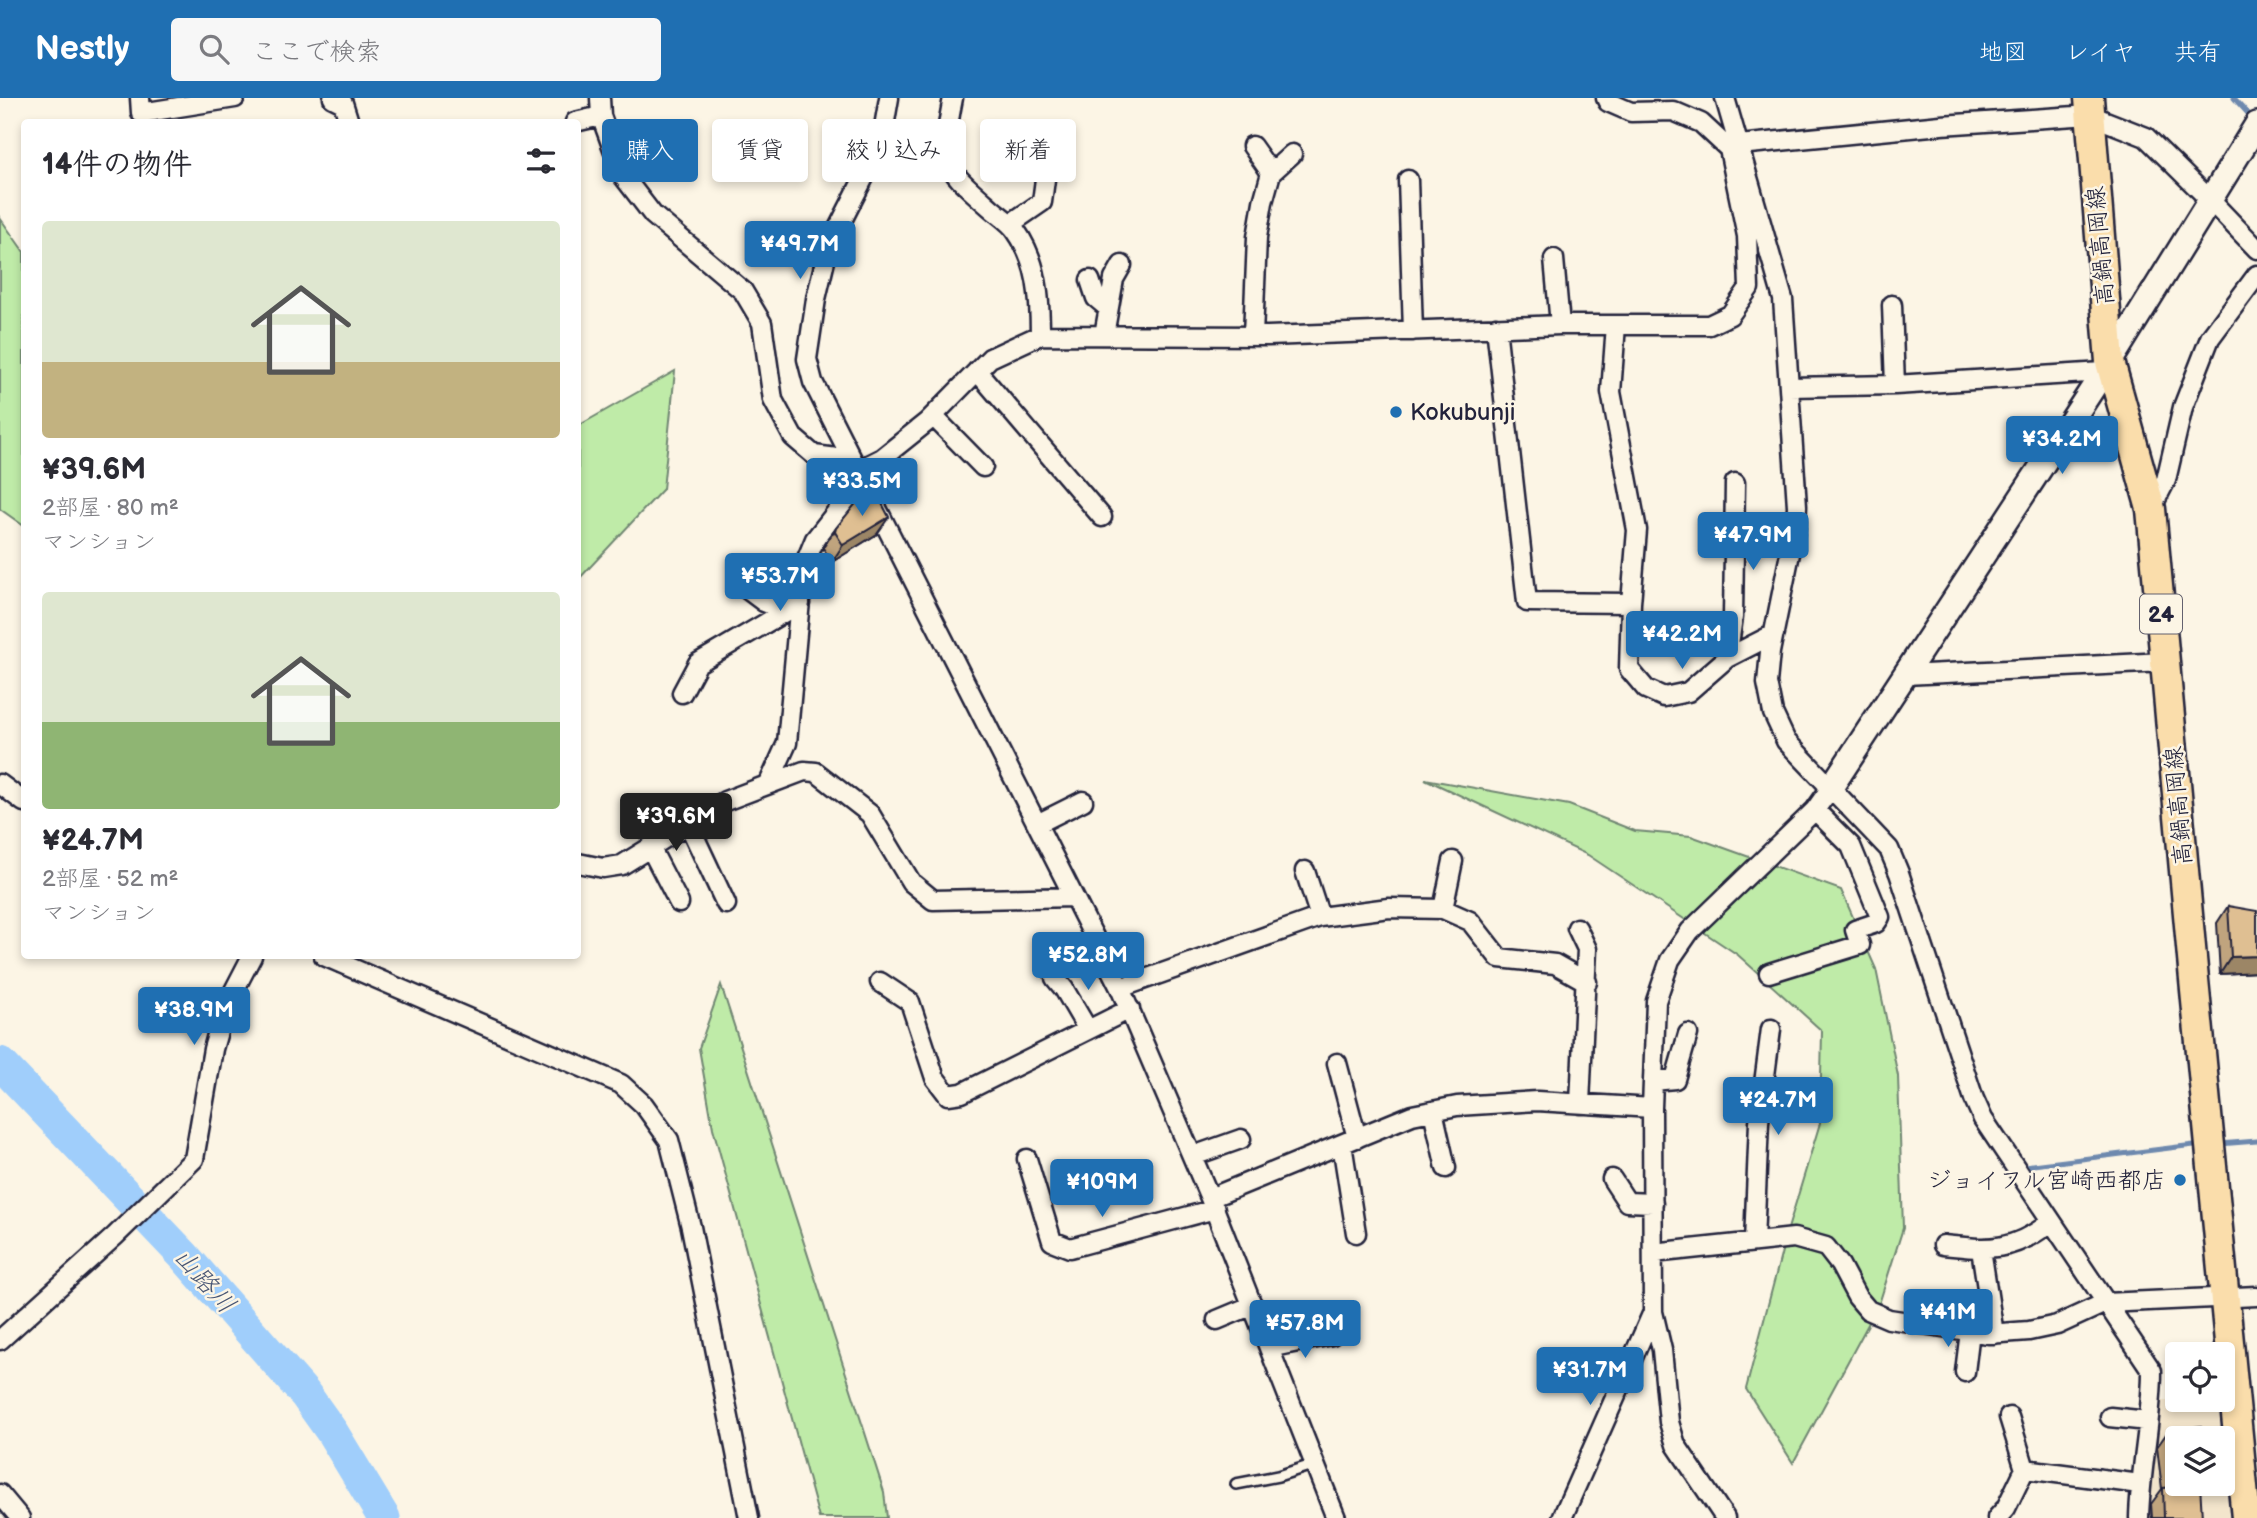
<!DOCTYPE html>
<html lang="ja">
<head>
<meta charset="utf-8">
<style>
  body { margin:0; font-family:"Balsamiq Sans","Klee One",sans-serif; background:#f7f7f7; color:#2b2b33; height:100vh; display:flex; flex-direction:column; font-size:26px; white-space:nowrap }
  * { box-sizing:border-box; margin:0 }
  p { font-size:23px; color:#7c7c81 }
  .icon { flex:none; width:38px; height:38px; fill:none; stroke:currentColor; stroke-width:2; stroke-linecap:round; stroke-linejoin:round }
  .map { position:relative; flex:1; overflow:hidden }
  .drawer { position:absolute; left:21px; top:21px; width:560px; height:840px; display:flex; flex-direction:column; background:#fff; border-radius:7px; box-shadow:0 4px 10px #0003 }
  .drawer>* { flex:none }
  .banner { position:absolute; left:602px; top:21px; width:665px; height:63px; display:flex; gap:14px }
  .controls { position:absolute; left:2165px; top:1244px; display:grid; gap:14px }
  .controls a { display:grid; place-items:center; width:70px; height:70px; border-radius:7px; background:#fff; box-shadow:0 4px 10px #0003; font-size:35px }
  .price { position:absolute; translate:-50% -60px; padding:0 16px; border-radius:7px; background:#1f6fb2; color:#fff; font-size:23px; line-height:46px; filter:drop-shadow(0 2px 4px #0008) }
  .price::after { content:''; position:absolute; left:50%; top:42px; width:21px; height:16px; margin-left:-10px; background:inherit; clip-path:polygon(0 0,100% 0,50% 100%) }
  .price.current { background:#222; color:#fff }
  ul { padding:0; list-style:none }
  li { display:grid; align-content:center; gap:14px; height:371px; padding:0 21px }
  li span { display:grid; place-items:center; height:217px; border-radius:7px; color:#555 }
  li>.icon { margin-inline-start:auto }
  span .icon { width:126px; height:126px; fill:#fffc; stroke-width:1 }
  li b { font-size:30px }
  h2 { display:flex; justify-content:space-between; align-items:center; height:84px; padding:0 21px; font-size:30px }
  .pill { padding:0 24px; border-radius:7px; background:#fff; box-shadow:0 4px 10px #0003; font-size:24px; line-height:63px }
  .pill.current { background:#1f6fb2; color:#fff }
  header { display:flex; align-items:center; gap:42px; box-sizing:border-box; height:98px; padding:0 35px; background:#1f6fb2; color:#fff }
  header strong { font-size:33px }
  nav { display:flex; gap:38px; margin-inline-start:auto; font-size:24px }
  .search { width:490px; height:63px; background:#f7f7f7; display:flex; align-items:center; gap:18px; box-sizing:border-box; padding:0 24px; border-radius:7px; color:#7c7c81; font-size:26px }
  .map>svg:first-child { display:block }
  .built { fill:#f3e5cc; fill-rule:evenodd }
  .green { fill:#bfeba8; stroke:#708672; stroke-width:2 }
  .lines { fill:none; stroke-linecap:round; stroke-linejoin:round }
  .stream { stroke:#6e89ae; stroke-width:5 }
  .river { stroke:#a0cefb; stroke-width:33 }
  .service-casing { stroke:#22223b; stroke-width:14 }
  .minor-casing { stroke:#22223b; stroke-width:23 }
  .tertiary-casing { stroke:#22223b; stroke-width:28 }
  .primary-casing { stroke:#22223b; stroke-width:33 }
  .service { stroke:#fcf5e5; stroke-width:9 }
  .minor { stroke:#fcf5e5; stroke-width:18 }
  .tertiary { stroke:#fcf5e5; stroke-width:23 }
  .primary { stroke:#faddab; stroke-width:28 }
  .wall { fill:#c0a47e; stroke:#22223b; stroke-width:2 }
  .shaded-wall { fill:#9c8666; stroke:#22223b; stroke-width:2 }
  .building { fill:#dfbf92; stroke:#22223b; stroke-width:2 }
  .poi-dot { fill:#1f6fb2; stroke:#fcf5e5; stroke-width:2.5 }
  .labels { text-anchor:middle; stroke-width:5; stroke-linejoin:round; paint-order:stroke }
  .shield { fill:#fcf5e5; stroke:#63616e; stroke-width:2 }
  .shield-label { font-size:23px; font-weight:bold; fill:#22223b }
  .street-label { font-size:24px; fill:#22223b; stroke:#fcf5e5 }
  .poi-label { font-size:24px; fill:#22223b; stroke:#fcf5e5; text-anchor:start }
  .water-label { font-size:26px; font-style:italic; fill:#485675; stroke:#fcf5e5 }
</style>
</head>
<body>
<header>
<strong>Nestly</strong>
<div class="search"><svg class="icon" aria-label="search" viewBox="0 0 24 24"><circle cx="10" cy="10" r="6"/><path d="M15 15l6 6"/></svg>ここで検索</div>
<nav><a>地図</a><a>レイヤ</a><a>共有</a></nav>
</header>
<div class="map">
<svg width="2257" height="1420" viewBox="0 0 2257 1420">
  <rect width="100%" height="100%" fill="#fcf5e5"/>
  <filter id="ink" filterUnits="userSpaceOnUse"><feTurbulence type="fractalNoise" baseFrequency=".0143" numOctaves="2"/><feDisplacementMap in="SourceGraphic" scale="14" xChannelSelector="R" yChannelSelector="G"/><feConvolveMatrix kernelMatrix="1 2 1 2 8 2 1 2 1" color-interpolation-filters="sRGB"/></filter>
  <g filter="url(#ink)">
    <path class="built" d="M 2179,1302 L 2220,1302 L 2231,1420 L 2147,1420 L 2146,1394 L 2159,1303 ZM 2177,1340 L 2222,1340 L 2222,1386 L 2177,1386 Z"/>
    <path class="green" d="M 0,120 L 24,154 L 24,428 L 0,411 Z
      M 675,273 L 663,391 L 578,482 L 578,328 Z
      M 1425,681 L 1569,707 L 1635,733 L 1691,738 L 1841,792 L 1876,871 L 1898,978 L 1903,1130 L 1879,1206 L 1793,1365 L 1746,1291 L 1787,1134 L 1820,1025 L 1822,933 L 1738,857 L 1588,757 Z
      M 721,887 L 884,1394 L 887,1420 L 819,1420 L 713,1030 L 699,950 Z"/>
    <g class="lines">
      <path class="stream" d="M 2234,0 L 2253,21
        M 2219,1046 L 2257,1043
        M 2025,1068 L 2202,1046"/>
      <path class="river" d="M 0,965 L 184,1158 L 305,1296 L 332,1334 L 384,1420"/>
      <g class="service-casing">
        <path id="service" d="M 1236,1386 L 1278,1378 L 1315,1366"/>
      </g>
      <g class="minor-casing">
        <path id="minor" d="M 140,0 L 141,15 L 235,0
          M 333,0 L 343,5 L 349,24
          M 600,0 L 601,18 L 623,78 L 653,117 L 743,193 L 762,225 L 773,302 L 793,339 L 814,357 L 852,362
          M 889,0 L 881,46 L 828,150 L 816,201 L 807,261 L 813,284 L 1120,890 L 1210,1100 L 1336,1420
          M 953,0 C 940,68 941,66 992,111 C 1000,118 1010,124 1016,133 C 1038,164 1040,200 1040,237
          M 1725,0 L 1783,201 L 1797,408 L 1796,426 L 1770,554 L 1767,585 L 1773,615 L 1786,643 L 1889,751 L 1899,775 L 1974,1001 L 1983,1021 L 2152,1273 C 2152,1322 2140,1371 2139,1420
          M 575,24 L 601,18
          M 1252,48 L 1271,75
          M 1729,51 L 1739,47 L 1941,27 L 2090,17 L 2146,39 L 2211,103 L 2257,151
          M 1408,82 L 1413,233
          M 1010,126 L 1042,104 L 1051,36
          M 1554,161 L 1560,227
          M 1090,182 L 1096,200 L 1108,210
          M 1892,207 L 1895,287
          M 1496,229 L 1527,504 L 1631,505 L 1637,432 L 1611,294 L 1616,227
          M 1104,237 L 1114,181 L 1122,167
          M 1253,238 L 1257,139 L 1263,104 L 1271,75 L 1292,56
          M 977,273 L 1102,419
          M 1789,289 L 1895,287 L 2103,274
          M 933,318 L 983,369
          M 858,372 L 882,360 L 927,324 L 990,260 L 1040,237 L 1268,238 L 1560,227 L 1709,227 L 1730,217 L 1749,190 L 1747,138 L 1729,51 L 1701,25 L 1673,13 L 1631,14 L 1608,4 L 1606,0
          M 2151,411 L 2166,382 L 2183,309 L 2210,240 L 2257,177
          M 744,489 L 764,504 L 786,513
          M 1631,505 L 1629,571 L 1646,591 L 1664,599 L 1688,594 L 1727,560 L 1774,536
          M 1727,560 L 1733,519 L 1735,385
          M 1905,577 L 2165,564
          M 682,595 L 698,565 L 800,505
          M 769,685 L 787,645 L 803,470 L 815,441 L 837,413 L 865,386
          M 0,686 L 24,704
          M 688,725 L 726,806
          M 1037,726 L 1083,703
          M 650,749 L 679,805
          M 578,765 L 603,770 L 622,767 L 725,703 L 804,673 L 816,674 L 870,716 L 911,784 L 933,802 L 1074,799
          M 1305,773 L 1320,819
          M 1443,811 L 1453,763
          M 1577,830 L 1587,851 L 1580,1006
          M 324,858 L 621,986 L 644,1007 L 669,1042 L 691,1129 L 749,1420
          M 1769,875 L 1860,847 L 1855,832 L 1876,825 L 1880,819 L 1851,748 L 1815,712
          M 1055,880 L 1064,891 L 1088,932
          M 880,884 L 910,904 L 935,980 L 948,997 L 962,995 L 1130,911
          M 1120,890 L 1320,819 L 1389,810 L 1443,811 L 1470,823 L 1499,860 L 1555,866 L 1587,884
          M 1337,965 L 1357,1040
          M 1653,983 L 1675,981 L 1688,936
          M 1433,1013 L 1446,1070
          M 1342,1046 L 1356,1135
          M 1193,1058 L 1241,1041
          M 1027,1061 L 1052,1143 L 1070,1150 L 1215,1111
          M 1612,1081 L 1627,1104 L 1653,1105
          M 1210,1100 L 1412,1017 L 1457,1008 L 1537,1003 L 1652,1010
          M 1754,1144 L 1759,1024 L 1771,931
          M 1943,1147 C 1990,1152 2012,1154 2051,1124
          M 1981,1151 L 1994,1236
          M 1653,1155 L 1794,1140 L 1826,1149 L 1840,1167 L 1857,1199 L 1868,1212 L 1889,1221 L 1988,1236 L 2029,1233 L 2057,1227 L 2105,1205 L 2257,1198
          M 1217,1222 L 1253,1207
          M 0,1242 L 115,1138 L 194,1061 L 213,951 L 224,912 L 252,858
          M 1269,1250 L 1332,1237
          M 1965,1274 L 1970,1233
          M 2009,1319 L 2025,1371
          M 2110,1319 L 2148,1323
          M 0,1396 L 20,1420
          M 1562,1420 L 1653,1214
          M 1725,1420 L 1676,1347 L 1669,1324 L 1662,1252 L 1653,1214 L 1652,1010 L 1656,903 L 1670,862 L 1690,833 L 1815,712 L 1830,691
          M 1997,1420 L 2006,1410 L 2025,1371 L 2140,1386"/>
      </g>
      <g class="tertiary-casing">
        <path id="tertiary" d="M 1830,691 L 2110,264 L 2257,26"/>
      </g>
      <g class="primary-casing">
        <path id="primary" d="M 2089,0 L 2110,264 L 2151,411 L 2194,882 L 2246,1420"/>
      </g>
      <use href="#service" class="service"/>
      <use href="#minor" class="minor"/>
      <use href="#tertiary" class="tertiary"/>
      <use href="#primary" class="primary"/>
    </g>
    <path class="wall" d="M 836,430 L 877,436 L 832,464 L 823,450 Z
      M 2228,808 L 2257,874 L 2220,876 L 2217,825 Z
      M 2169,1332 L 2177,1340 L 2202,1420 L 2152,1420 L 2151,1406 L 2162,1391 L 2157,1349 Z"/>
    <path class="shaded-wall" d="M 889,419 L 877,436 L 832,464 L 843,447 Z
      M 2257,858 L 2257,874 L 2220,876 L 2231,859 Z"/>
    <path class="building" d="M 875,392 L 889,419 L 843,447 L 835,434 L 836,430 L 857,404 Z
      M 2228,808 L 2257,813 L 2257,858 L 2231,859 Z
      M 2201,1328 L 2203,1340 L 2177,1340 L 2177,1386 L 2200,1386 L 2202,1420 L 2164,1420 L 2163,1390 L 2175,1389 L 2169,1332 Z"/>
  </g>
  <g class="poi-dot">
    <circle cx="1396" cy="314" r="7"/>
    <circle cx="2180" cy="1082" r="7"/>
  </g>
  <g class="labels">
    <rect class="shield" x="2140" y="496.5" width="42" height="39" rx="5"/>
    <g class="shield-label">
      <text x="2161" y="524">24</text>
    </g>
    <g class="street-label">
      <text transform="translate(2100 148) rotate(-95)" y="8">高鍋高岡線</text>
      <text transform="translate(2178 708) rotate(-95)" y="8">高鍋高岡線</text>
    </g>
    <g class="poi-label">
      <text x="1410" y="322">Kokubunji</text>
      <text x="2166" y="1090" text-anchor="end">ジョイフル宮崎西都店</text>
    </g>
    <g class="water-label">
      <text transform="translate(205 1182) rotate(48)" y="9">山路川</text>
    </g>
  </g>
</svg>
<div class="controls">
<a><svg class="icon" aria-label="locate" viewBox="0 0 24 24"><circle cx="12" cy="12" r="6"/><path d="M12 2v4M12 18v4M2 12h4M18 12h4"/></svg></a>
<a><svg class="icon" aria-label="layers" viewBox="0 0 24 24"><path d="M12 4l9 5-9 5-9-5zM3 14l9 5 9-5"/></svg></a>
</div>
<b class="price" style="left:800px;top:183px">¥49.7M</b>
<b class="price" style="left:2062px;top:378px">¥34.2M</b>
<b class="price" style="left:862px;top:420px">¥33.5M</b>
<b class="price" style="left:1753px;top:474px">¥47.9M</b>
<b class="price" style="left:780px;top:515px">¥53.7M</b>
<b class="price" style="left:1682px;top:573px">¥42.2M</b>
<b class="price current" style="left:676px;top:755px">¥39.6M</b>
<b class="price" style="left:1088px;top:894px">¥52.8M</b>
<b class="price" style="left:194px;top:949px">¥38.9M</b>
<b class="price" style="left:1778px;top:1039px">¥24.7M</b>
<b class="price" style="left:1102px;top:1121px">¥109M</b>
<b class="price" style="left:1948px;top:1251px">¥41M</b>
<b class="price" style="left:1305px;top:1262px">¥57.8M</b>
<b class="price" style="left:1590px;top:1309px">¥31.7M</b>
<div class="banner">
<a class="pill current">購入</a>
<a class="pill">賃貸</a>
<a class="pill">絞り込み</a>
<a class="pill">新着</a>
</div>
<section class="drawer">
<h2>14件の物件<svg class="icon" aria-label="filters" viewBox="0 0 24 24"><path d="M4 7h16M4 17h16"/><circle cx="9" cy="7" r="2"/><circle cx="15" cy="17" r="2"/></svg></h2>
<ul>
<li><span style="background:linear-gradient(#dfe7d0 65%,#c2b280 0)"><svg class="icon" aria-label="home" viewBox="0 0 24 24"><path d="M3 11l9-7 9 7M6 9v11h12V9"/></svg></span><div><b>¥39.6M</b><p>2部屋 · 80 m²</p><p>マンション</p></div></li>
<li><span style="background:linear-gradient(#dfe7d0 60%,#8fb573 0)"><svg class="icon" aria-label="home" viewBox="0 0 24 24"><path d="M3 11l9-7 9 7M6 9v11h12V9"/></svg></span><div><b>¥24.7M</b><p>2部屋 · 52 m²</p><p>マンション</p></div></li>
</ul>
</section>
</div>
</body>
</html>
